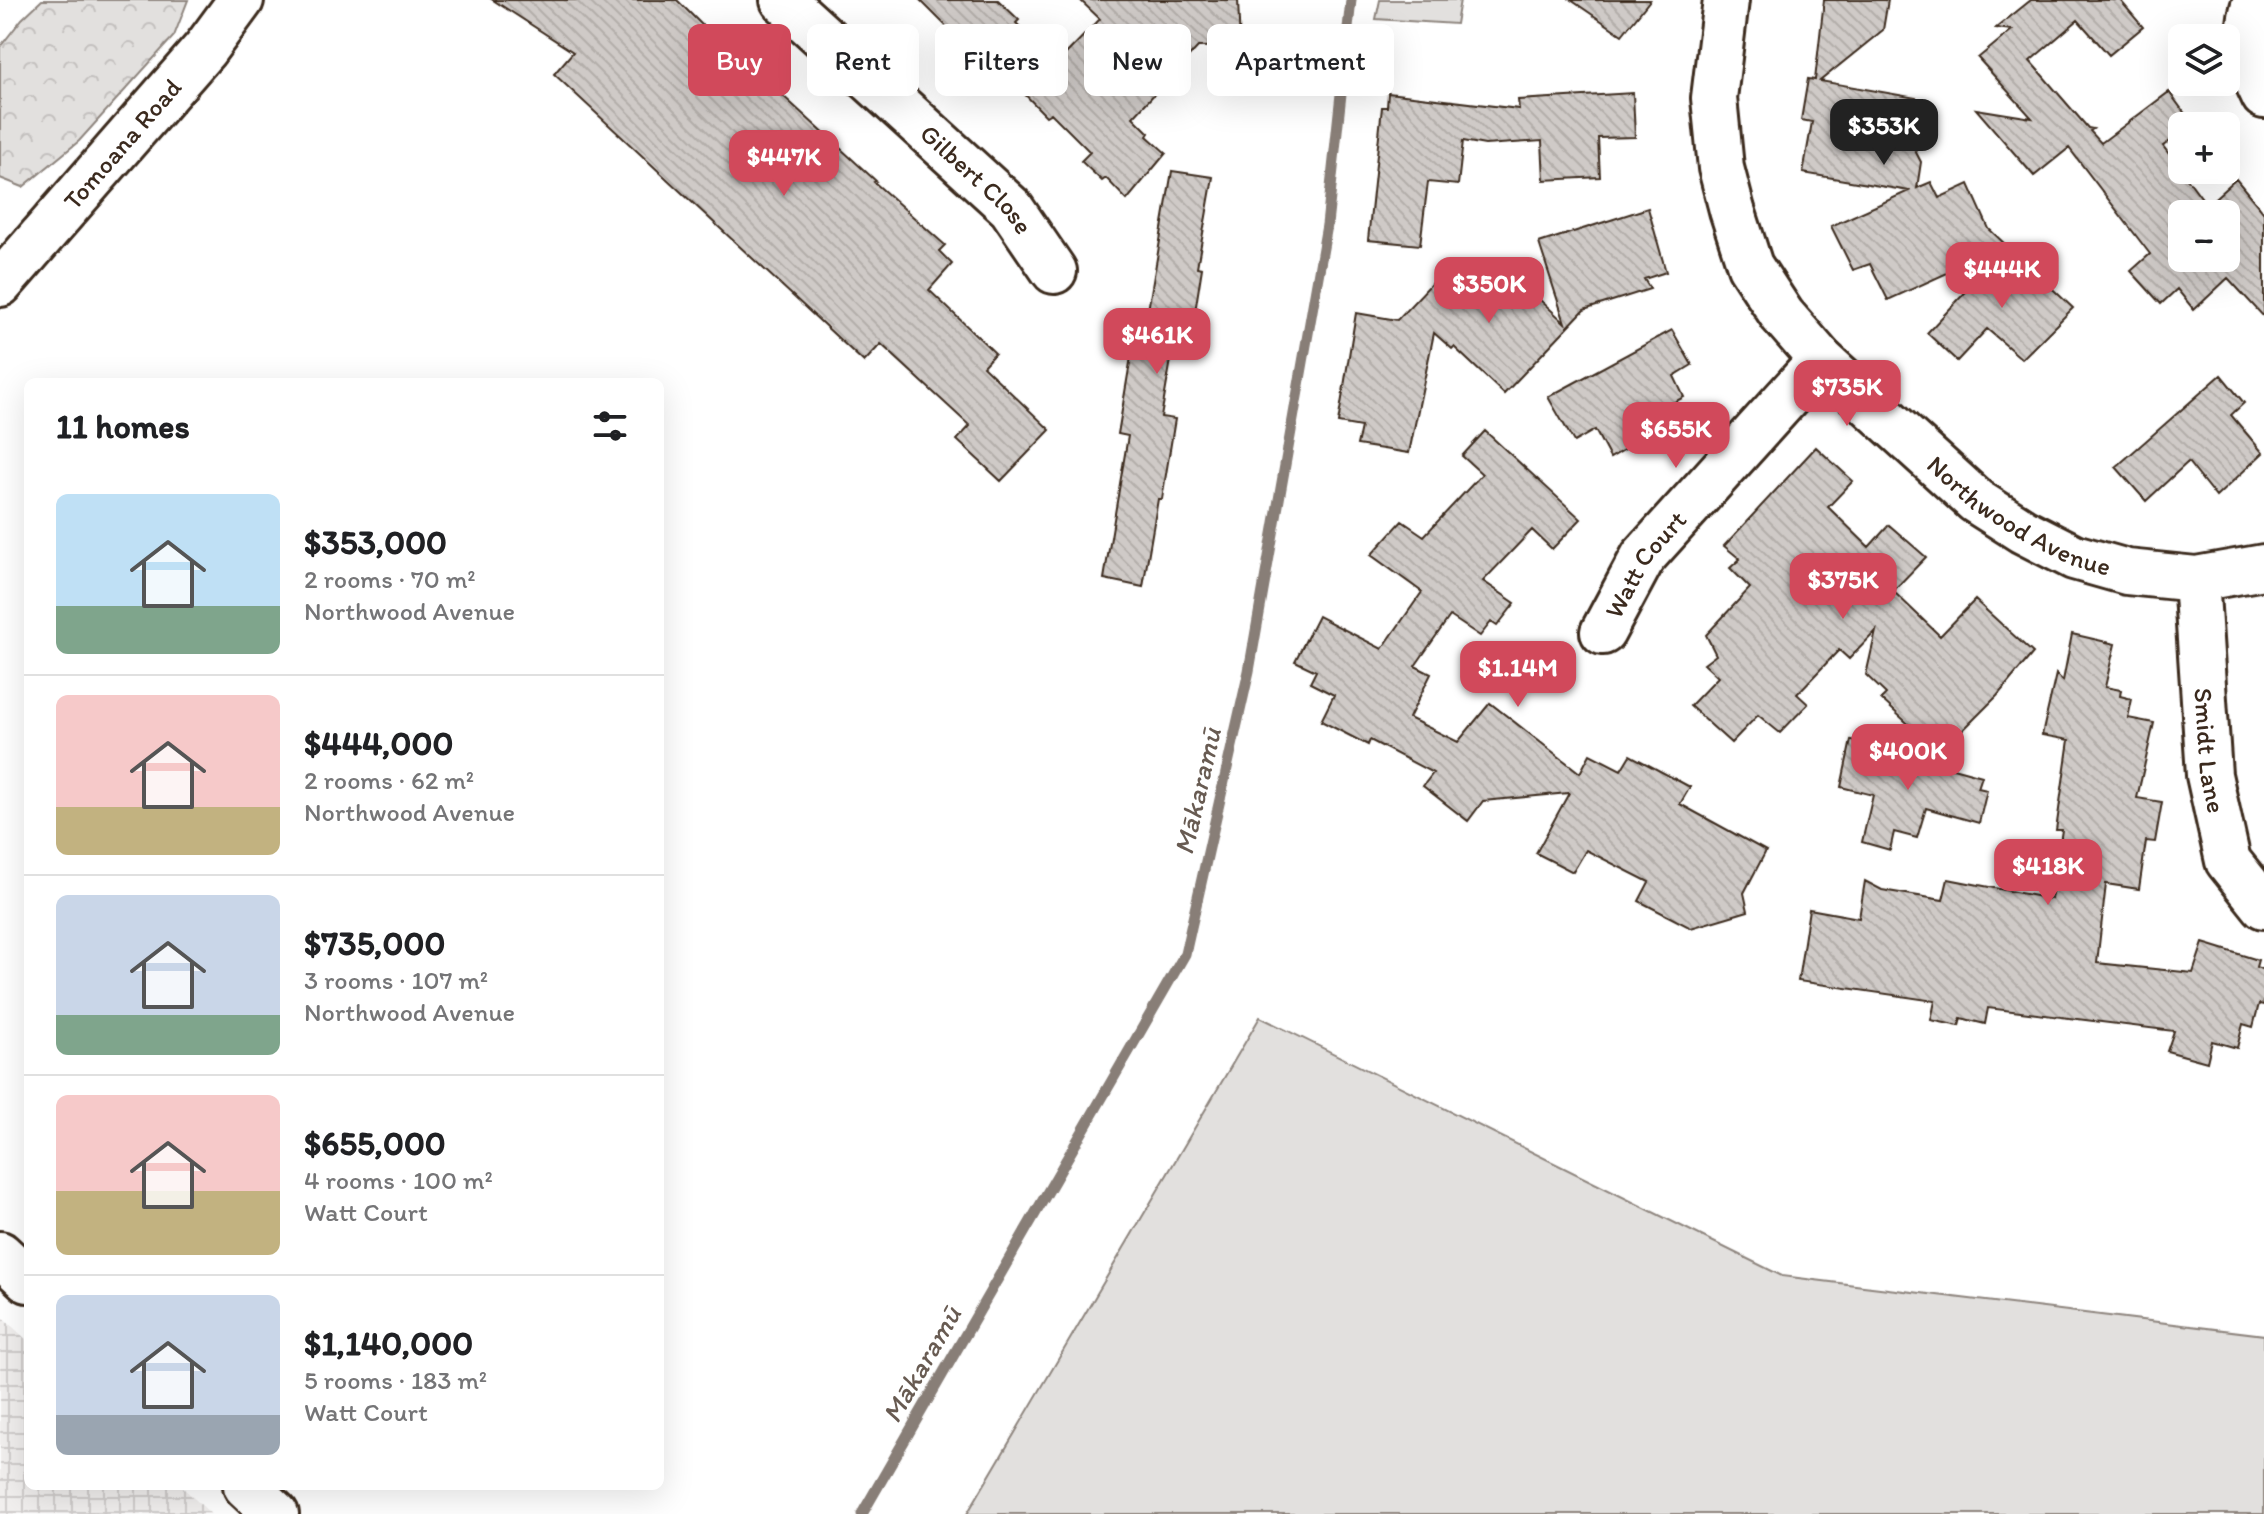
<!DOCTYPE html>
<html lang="en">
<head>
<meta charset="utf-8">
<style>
  body { margin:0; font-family:Itim,sans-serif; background:#f2f2f2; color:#202124; height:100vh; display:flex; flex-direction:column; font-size:30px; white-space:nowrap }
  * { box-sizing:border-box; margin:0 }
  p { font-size:26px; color:#757577 }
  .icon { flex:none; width:44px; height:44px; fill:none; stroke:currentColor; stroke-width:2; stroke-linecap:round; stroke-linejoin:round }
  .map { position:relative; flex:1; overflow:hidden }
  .side { position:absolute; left:24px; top:378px; width:640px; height:1112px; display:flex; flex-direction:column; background:#fff; border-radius:12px; box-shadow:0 8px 32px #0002 }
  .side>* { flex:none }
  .hud { position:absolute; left:688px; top:24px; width:760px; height:72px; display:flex; gap:16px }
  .buttons { position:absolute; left:2168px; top:24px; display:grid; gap:16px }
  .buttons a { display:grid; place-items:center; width:72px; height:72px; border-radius:12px; background:#fff; box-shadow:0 8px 32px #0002; font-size:40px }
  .price { position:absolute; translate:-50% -68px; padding:0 18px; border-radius:16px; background:#d1495b; color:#fff; font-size:26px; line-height:52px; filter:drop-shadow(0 2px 4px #0008) }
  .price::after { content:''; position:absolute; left:50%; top:48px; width:24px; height:18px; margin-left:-12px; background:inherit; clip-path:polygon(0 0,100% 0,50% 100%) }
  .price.selected { background:#222; color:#fff }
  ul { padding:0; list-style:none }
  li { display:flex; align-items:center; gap:24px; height:200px; padding:0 32px }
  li+li { border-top:2px solid #e0e0e0 }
  li span { display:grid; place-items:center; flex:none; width:224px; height:160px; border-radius:12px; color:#555 }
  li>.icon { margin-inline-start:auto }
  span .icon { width:96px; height:96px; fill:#fffc; stroke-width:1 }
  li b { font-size:34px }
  h2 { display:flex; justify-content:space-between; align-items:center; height:96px; padding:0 32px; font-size:34px }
  .tag { padding:0 28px; border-radius:12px; background:#fff; box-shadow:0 8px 32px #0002; font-size:28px; line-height:72px }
  .tag.selected { background:#d1495b; color:#fff }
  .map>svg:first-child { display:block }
  .industrial { fill:url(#industrial-grid) }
  .green { fill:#e2e0de; stroke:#8e857e; stroke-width:2 }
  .forest { fill:url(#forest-crowns); stroke:#8e857e; stroke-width:2 }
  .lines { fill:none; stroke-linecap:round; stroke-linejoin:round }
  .stream { stroke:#887e77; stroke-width:11 }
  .building { fill:url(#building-back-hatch); stroke:#3b2a1e; stroke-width:2; fill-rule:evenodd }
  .minor-casing { stroke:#3b2a1e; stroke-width:50 }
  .minor { stroke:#fff; stroke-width:44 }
  .labels { text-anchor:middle; stroke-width:6; stroke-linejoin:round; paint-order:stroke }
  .street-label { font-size:26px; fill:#3b2a1e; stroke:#fff }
  .water-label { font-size:28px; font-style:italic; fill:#685b52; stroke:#fff }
</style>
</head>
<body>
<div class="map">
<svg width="2264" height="1514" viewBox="0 0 2264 1514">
  <defs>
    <pattern id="industrial-grid" width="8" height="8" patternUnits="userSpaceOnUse" patternTransform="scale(2)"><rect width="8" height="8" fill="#f1efee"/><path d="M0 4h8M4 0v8" fill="none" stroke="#d0cdcc"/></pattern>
    <pattern id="forest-crowns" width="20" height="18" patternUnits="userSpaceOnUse" patternTransform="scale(2)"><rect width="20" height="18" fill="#e2e0de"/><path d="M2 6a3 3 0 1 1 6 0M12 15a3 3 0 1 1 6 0" fill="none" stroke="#c3c0be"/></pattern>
    <pattern id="building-back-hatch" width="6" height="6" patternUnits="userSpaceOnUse" patternTransform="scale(2)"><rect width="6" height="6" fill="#cfcac7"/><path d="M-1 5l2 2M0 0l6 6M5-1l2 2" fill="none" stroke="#b3aeaa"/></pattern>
  </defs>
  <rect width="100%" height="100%" fill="#fff"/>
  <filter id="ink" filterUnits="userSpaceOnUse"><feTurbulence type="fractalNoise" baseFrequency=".0125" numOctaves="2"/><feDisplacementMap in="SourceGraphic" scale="16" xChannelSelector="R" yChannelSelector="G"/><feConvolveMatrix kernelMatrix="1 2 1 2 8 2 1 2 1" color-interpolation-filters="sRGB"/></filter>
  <g filter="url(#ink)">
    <path class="industrial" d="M 0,1315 L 28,1341 L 28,1486 L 181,1486 L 211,1514 L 0,1514 Z"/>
    <path class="green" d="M 1380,0 L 1460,0 L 1456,24 L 1376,19 Z
      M 1260,1017 L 1782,1276 L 2264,1335 L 2264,1514 L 967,1514 Z"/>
    <path class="forest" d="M 42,0 L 188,0 L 174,36 L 79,141 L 23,187 L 0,178 L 0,47 L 22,19 Z"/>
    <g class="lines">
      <path class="stream" d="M 862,1514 L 1185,954 L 1249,671 L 1327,225 L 1351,0"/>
    </g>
    <path class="building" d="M 493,0 L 677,0 L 713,36 L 715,34 L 746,62 L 876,181 L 874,182 L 945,245 L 939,251 L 952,264 L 929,290 L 995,353 L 983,366 L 1050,430 L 1001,481 L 957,440 L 970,426 L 881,344 L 864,362 L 554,74 L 573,52 Z
      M 920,0 L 998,0 L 1019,20 L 1016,23 L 1058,62 L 1100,19 L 1080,0 L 1238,0 L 1240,46 L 1198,47 L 1133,117 L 1149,133 L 1147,136 L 1166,153 L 1127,200 L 1106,178 L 1102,181 L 1081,161 L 1090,152 L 1051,113 L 1046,116 L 1006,75 L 996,87 L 975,66 L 971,69 L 951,49 L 960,40 Z
      M 1571,0 L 1650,0 L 1622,35 Z
      M 1824,0 L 1888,0 L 1883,30 L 1820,81 L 1916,98 L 1908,137 L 1921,162 L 1917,188 L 1931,182 L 1939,198 L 1969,184 L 1989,229 L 2007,246 L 1888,300 L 1870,264 L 1853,270 L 1831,226 L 1909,191 L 1803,173 L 1812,122 L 1801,120 L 1808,79 L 1815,80 Z
      M 2031,0 L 2120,0 L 2143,27 L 2109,55 L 2078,20 L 2030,61 L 2088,128 L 2093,129 L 2090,131 L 2101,143 L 2169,92 L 2194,126 L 2182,126 L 2182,133 L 2163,146 L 2207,205 L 2236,179 L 2264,213 L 2264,317 L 2228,278 L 2194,310 L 2177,289 L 2161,304 L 2131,271 L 2150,254 L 2069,148 L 2034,176 L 1976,109 L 2032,118 L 1978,58 L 2012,30 L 1996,28 ZM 2182,214 L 2226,214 L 2226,258 L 2182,258 Z
      M 1388,93 L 1519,109 L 1518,100 L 1633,93 L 1635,137 L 1598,138 L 1600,177 L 1544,180 L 1542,141 L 1485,145 L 1463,141 L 1458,185 L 1428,182 L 1420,245 L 1368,240 L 1382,107 L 1387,107 Z
      M 1172,171 L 1213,177 L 1197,267 L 1202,268 L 1188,356 L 1172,354 L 1161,417 L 1175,419 L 1162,499 L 1158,499 L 1143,587 L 1104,579 L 1128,436 L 1118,434 L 1137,321 L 1146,322 Z
      M 1648,208 L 1666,272 L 1644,279 L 1650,289 L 1584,310 L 1504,394 L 1454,347 L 1452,349 L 1434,333 L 1409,453 L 1357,445 L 1361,427 L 1338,423 L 1356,313 L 1397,320 L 1448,266 L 1444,286 L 1460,300 L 1499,262 L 1565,323 L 1539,243 Z
      M 2008,247 L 2073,308 L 2022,359 L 1987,329 L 1957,361 L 1927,333 Z
      M 1672,330 L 1692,365 L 1674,376 L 1684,397 L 1663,408 L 1670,422 L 1610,458 L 1595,430 L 1574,442 L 1548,397 Z
      M 2221,375 L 2244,403 L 2231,415 L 2263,453 L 2216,497 L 2188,462 L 2146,501 L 2116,467 Z
      M 1485,431 L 1581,519 L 1552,549 L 1532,530 L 1483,581 L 1515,603 L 1497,626 L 1491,622 L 1480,636 L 1450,616 L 1415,666 L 1431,674 L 1409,718 L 1458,742 L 1490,703 L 1580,773 L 1590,754 L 1621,770 L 1630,755 L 1690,787 L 1680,804 L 1766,851 L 1744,893 L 1748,911 L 1691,928 L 1639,901 L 1649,882 L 1586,850 L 1573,872 L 1536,853 L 1569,793 L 1483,801 L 1468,821 L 1423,786 L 1433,773 L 1370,740 L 1368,745 L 1321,721 L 1334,695 L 1310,683 L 1316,671 L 1295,661 L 1318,616 L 1382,649 L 1422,592 L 1371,555 L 1402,521 L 1424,536 L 1482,474 L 1462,456 Z
      M 1816,447 L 1853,481 L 1828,507 L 1869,547 L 1889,525 L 1926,557 L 1893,591 L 1940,636 L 1975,600 L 2033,653 L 1997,696 L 1940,753 L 1881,699 L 1886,694 L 1866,675 L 1876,631 L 1849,659 L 1839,650 L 1797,694 L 1808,704 L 1780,733 L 1758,715 L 1731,743 L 1690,706 L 1718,677 L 1704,664 L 1716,655 L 1706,635 L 1750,588 L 1730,568 L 1740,559 L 1724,546 Z
      M 2072,634 L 2115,644 L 2105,687 L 2121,690 L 2120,696 L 2132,699 L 2128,718 L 2154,723 L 2137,798 L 2162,802 L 2155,842 L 2146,841 L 2139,889 L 2106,884 L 2097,963 L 2193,973 L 2203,943 L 2258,960 L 2256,967 L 2264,970 L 2264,1005 L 2259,1004 L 2253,1027 L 2243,1024 L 2237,1048 L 2212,1041 L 2207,1062 L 2167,1051 L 2174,1031 L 1988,1008 L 1985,1024 L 1961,1018 L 1959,1026 L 1931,1020 L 1935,1001 L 1798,981 L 1809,909 L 1859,918 L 1865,881 L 1882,890 L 1943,900 L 1948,879 L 2051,899 L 2062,830 L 2056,830 L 2069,740 L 2042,735 L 2056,674 L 2063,681 Z
      M 1851,740 L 1982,776 L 1978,788 L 1987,790 L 1979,823 L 1926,808 L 1917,838 L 1894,832 L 1890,850 L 1862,842 L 1873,795 L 1841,787 Z"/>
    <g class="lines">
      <g class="minor-casing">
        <g id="minor">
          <path id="s1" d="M 783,0 L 1011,208 L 1054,271"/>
          <path id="s2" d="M 1726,0 L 1714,98 L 1721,168 L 1732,210 L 1750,266 L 1782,315 L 1821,360 L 1976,501 L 2023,531 L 2074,557 L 2127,572 L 2196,579 L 2264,567"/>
          <path d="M 2256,0 C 2244,30 2249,67 2264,96"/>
          <path id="s3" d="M 0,284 L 205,49 L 241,0"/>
          <path id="s4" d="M 2196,579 L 2209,775 L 2228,861 L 2264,906"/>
          <path id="s5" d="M 1603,632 L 1643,557 L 1821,360"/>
          <path d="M 0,1254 L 28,1280"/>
          <path d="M 246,1486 L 276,1514"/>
        </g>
      </g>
      <use href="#minor" class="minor"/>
    </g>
  </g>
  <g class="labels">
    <g class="street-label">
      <text dy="9" stroke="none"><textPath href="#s3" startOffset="186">Tomoana Road</textPath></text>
      <text dy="9" stroke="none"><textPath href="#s1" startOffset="264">Gilbert Close</textPath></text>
      <text dy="9" stroke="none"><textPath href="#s2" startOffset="644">Northwood Avenue</textPath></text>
      <text dy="9" stroke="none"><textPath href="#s5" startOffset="80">Watt Court</textPath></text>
      <text dy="9" stroke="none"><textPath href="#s4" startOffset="172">Smidt Lane</textPath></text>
    </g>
    <g class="water-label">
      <text transform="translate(1197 791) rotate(-77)" y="10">Mākaramū</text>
      <text transform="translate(921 1364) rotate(-60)" y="10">Mākaramū</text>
    </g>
  </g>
</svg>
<div class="buttons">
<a><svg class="icon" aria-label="layers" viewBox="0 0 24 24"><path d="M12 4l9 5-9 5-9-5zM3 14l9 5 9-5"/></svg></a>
<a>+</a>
<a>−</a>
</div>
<b class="price selected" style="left:1884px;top:167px">$353K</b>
<b class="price" style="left:784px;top:198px">$447K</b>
<b class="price" style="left:2002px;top:310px">$444K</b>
<b class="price" style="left:1489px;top:325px">$350K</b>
<b class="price" style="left:1157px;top:376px">$461K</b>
<b class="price" style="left:1847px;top:428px">$735K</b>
<b class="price" style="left:1676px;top:470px">$655K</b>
<b class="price" style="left:1843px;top:621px">$375K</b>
<b class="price" style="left:1518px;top:709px">$1.14M</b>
<b class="price" style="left:1908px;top:792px">$400K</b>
<b class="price" style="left:2048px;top:907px">$418K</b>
<div class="hud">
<a class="tag selected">Buy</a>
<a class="tag">Rent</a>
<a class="tag">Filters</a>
<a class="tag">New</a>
<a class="tag">Apartment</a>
</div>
<section class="side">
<h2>11 homes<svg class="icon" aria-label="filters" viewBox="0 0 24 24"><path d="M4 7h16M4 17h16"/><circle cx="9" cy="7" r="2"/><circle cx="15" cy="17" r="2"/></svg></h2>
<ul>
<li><span style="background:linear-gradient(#bfe0f5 70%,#7fa58c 0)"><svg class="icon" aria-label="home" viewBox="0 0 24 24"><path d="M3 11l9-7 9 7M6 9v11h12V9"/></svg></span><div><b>$353,000</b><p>2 rooms · 70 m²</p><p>Northwood Avenue</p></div></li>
<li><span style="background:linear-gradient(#f6c9c9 70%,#c2b280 0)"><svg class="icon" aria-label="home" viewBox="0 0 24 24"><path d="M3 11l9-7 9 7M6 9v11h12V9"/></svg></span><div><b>$444,000</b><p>2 rooms · 62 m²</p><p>Northwood Avenue</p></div></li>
<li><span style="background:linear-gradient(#c9d6e8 75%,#7fa58c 0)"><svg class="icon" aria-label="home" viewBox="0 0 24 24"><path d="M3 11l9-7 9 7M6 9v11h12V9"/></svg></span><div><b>$735,000</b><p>3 rooms · 107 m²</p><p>Northwood Avenue</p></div></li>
<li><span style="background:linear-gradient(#f6c9c9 60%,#c2b280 0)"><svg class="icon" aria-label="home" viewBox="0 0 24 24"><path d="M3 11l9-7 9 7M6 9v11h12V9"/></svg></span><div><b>$655,000</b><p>4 rooms · 100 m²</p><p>Watt Court</p></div></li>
<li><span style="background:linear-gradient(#c9d6e8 75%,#9aa5b1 0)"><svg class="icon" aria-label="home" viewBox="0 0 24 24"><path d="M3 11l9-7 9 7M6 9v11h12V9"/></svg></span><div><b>$1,140,000</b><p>5 rooms · 183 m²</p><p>Watt Court</p></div></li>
</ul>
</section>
</div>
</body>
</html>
